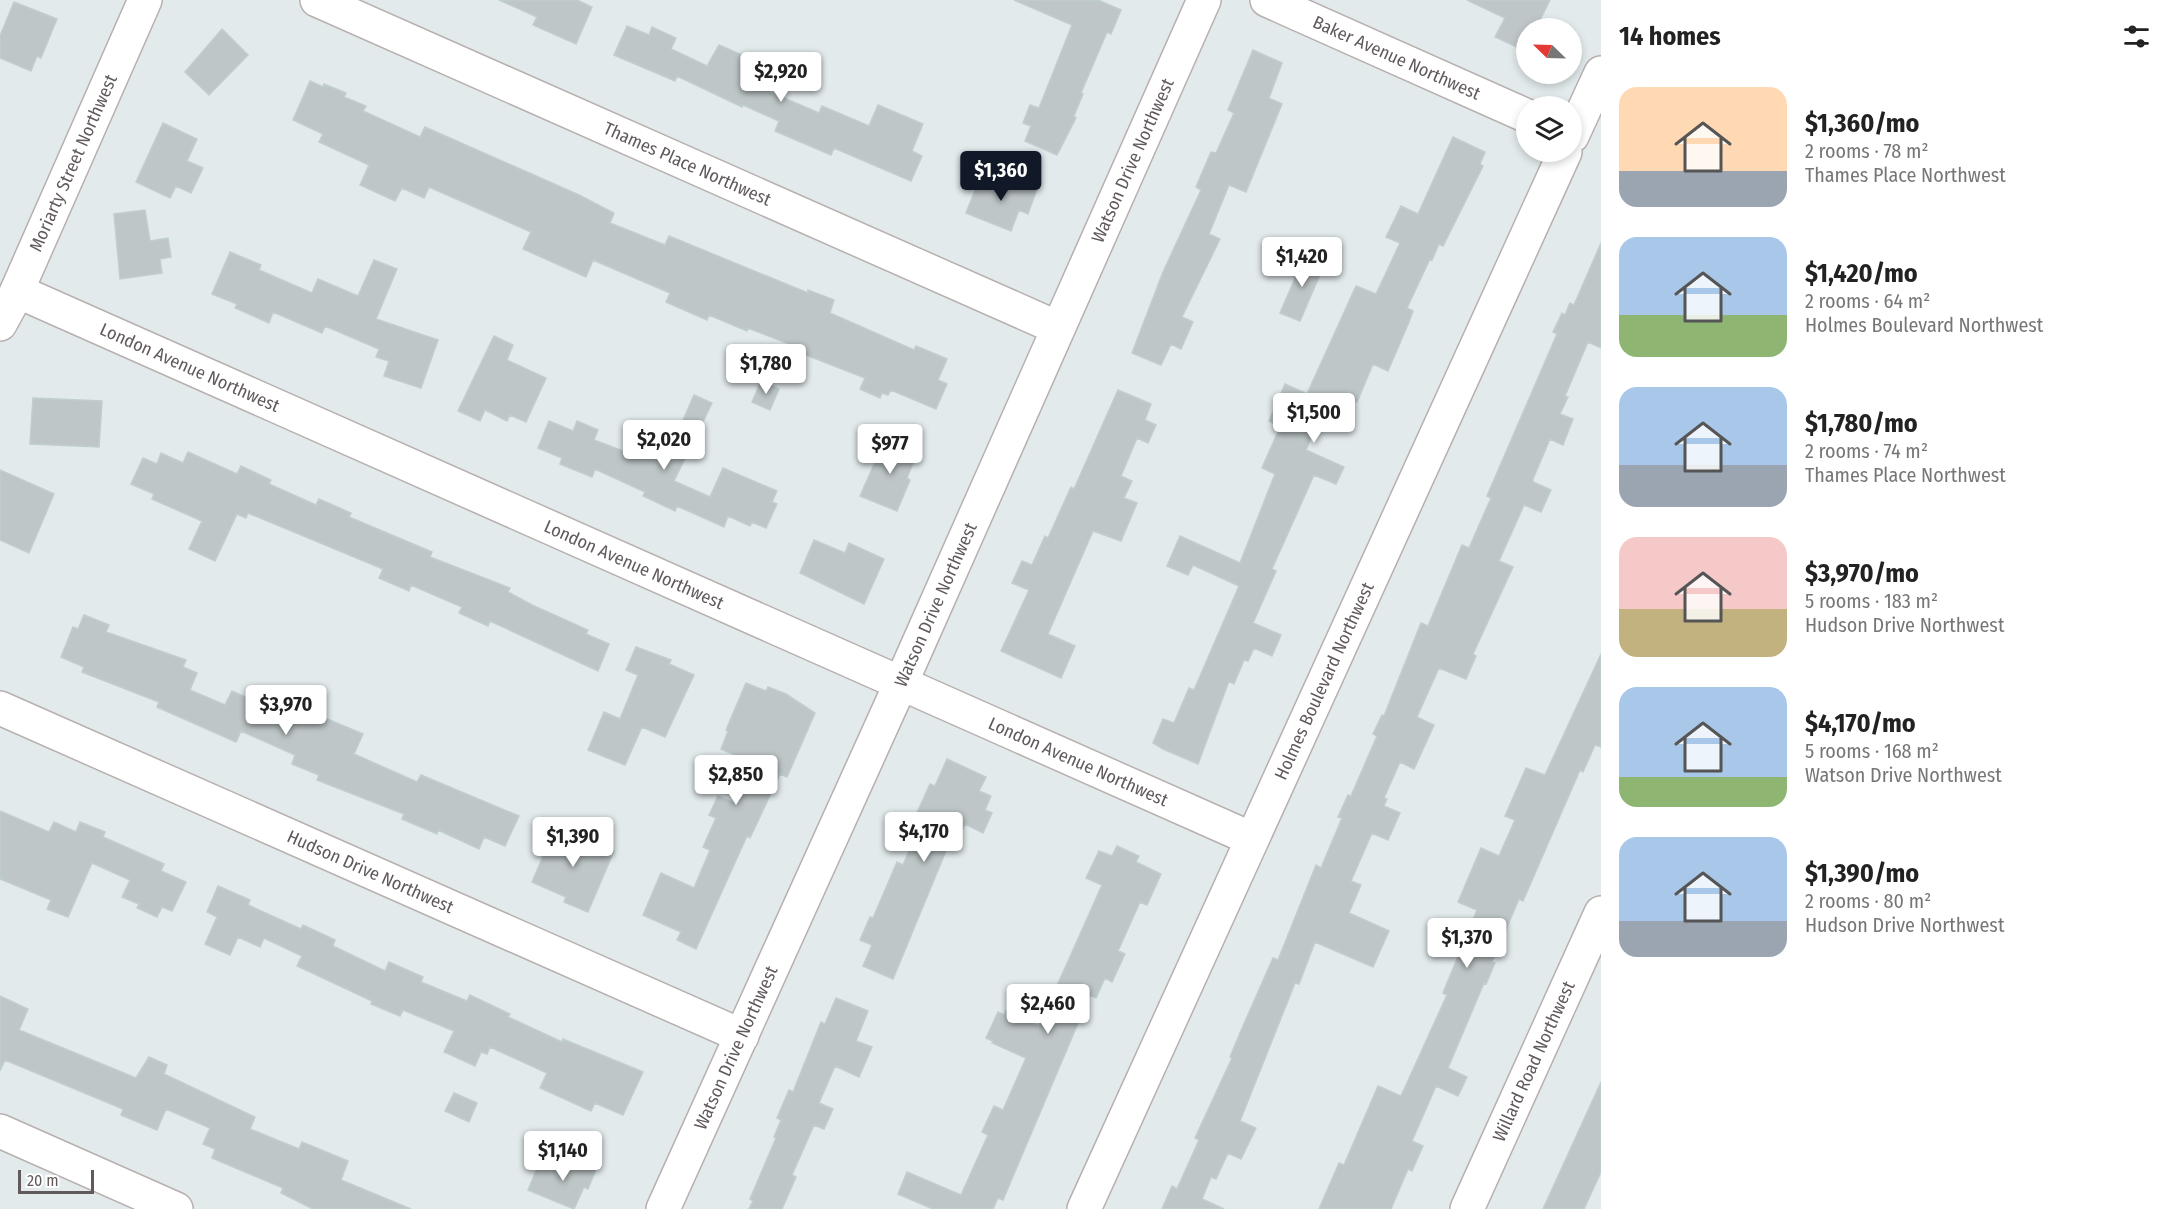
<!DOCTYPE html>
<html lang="en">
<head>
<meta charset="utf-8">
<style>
  body { margin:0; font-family:"Fira Sans Condensed",sans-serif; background:#f2f2f2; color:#222; height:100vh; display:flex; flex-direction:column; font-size:22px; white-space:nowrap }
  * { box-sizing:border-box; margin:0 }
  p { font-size:20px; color:#767676 }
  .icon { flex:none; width:33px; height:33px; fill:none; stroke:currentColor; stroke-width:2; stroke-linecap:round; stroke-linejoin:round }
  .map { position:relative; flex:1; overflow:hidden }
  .side { display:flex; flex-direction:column; background:#fff; width:570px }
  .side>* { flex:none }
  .needle { width:39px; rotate:293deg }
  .buttons { position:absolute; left:1516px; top:18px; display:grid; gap:12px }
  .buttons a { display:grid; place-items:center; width:66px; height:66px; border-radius:50%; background:#fff; box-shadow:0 3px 9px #0003; font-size:30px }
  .scale { position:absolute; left:18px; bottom:15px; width:76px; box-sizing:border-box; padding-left:6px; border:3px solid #625a5a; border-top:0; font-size:16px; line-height:21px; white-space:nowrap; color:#625a5a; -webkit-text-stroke:4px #fff; paint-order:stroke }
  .price { position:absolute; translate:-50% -51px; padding:0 14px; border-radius:6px; background:#fff; color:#222; font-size:20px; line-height:39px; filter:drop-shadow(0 2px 3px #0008) }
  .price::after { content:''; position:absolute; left:50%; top:36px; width:18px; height:14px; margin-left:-9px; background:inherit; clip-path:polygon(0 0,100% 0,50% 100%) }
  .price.active { background:#111827; color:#fff }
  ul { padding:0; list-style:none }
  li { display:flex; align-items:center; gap:18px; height:150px; padding:0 18px }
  li span { display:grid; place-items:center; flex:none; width:168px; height:120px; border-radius:18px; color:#555 }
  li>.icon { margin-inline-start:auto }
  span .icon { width:72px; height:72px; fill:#fffc; stroke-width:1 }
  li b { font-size:26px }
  h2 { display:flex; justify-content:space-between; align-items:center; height:72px; padding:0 18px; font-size:26px }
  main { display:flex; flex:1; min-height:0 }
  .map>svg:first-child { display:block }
  .building { fill:#bec6c7; stroke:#c0ced1; stroke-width:1.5 }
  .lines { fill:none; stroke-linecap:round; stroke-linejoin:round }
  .minor-casing { stroke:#b7b0af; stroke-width:36 }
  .minor { stroke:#fff; stroke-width:33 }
  .labels { text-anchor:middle; stroke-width:5; stroke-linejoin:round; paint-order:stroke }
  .street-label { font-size:18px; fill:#625a5a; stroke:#fff }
</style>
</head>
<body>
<main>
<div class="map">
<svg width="1601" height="1209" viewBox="0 0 1601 1209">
  <rect width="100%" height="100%" fill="#e2eaec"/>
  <path class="building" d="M 499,0 L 577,0 L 592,7 L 576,44 L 533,25 L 537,17 Z
    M 1014,0 L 1098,0 L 1121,10 L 1111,34 L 1107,32 L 1081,93 L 1083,94 L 1074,116 L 1076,118 L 1057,155 L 1025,141 L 1031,126 L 1023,123 L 1030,105 L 1039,108 L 1072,25 Z
    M 1467,0 L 1550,0 L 1536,28 L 1527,28 L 1527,52 L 1495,37 L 1505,18 Z
    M 14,2 L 57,19 L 41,58 L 37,56 L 31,71 L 0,58 L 0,36 Z
    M 627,26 L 649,35 L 652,27 L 676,38 L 671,49 L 707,66 L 719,45 L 779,71 L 770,92 L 819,113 L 822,106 L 869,126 L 878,105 L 923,124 L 912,151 L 922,156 L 911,181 L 834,148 L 831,155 L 775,131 L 779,121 L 743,105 L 742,107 L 677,76 L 675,81 L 614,55 Z
    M 222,29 L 248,55 L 209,95 L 185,72 Z
    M 1253,50 L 1282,63 L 1269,98 L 1282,104 L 1246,192 L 1229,185 L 1209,234 L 1220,239 L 1182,317 L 1193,322 L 1181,349 L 1171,344 L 1161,365 L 1132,353 L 1163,272 L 1201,190 L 1196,187 L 1211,152 L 1216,153 L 1234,113 L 1228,110 Z
    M 310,81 L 323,87 L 324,84 L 346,93 L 344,97 L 366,106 L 363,111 L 420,137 L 425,127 L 579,195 L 614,213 L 610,223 L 665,245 L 669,236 L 808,293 L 808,290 L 834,300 L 830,313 L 914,350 L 916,346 L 947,359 L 938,380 L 947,384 L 936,409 L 891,390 L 888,395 L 882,393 L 880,398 L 860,389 L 865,378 L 801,353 L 802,349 L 748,328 L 747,331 L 709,315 L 707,320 L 666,302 L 670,293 L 593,260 L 586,277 L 523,249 L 531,232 L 429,187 L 424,198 L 402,188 L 395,201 L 360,185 L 369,165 L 319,142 L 323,134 L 293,120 Z
    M 163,123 L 197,139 L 187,161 L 203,168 L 191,193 L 176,186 L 170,198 L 136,182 Z
    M 1453,137 L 1485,152 L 1480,164 L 1483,166 L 1443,246 L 1439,244 L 1432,260 L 1430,259 L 1407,308 L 1413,311 L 1409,322 L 1388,371 L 1373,364 L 1357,402 L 1337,394 L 1330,410 L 1324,407 L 1306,450 L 1344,467 L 1336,484 L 1314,475 L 1272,569 L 1276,571 L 1253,623 L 1281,635 L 1272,656 L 1254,648 L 1248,661 L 1244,660 L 1234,684 L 1229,681 L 1198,764 L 1163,749 L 1153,743 L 1163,719 L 1174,723 L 1189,688 L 1194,690 L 1239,586 L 1193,565 L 1188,575 L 1167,566 L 1180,536 L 1240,563 L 1275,474 L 1262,468 L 1280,427 L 1269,421 L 1285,384 L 1307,394 L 1356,286 L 1376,294 L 1400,243 L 1386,237 L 1401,206 L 1418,214 Z
    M 996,177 L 1010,182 L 1012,179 L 1037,189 L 1028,214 L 1019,210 L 1011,231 L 966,213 L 979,180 L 993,186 Z
    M 145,210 L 150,241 L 168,238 L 171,257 L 160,259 L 162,273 L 120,279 L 114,214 Z
    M 1601,243 L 1601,348 L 1588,342 L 1565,396 L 1568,397 L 1560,414 L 1573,419 L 1563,445 L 1550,439 L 1533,479 L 1533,482 L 1551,490 L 1541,512 L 1524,505 L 1499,561 L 1513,567 L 1473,654 L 1476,656 L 1466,679 L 1439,668 L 1417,717 L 1434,725 L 1414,769 L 1400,762 L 1384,798 L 1387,799 L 1384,806 L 1400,813 L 1388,840 L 1372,833 L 1351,881 L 1361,885 L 1349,913 L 1389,931 L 1373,967 L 1315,942 L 1299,984 L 1295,983 L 1240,1121 L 1256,1128 L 1241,1159 L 1228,1153 L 1216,1179 L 1211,1177 L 1202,1199 L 1224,1209 L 1162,1209 L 1172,1186 L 1177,1189 L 1199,1140 L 1195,1138 L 1232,1058 L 1230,1057 L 1243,1026 L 1273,958 L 1278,960 L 1316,865 L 1321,868 L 1342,818 L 1338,817 L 1348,795 L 1351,796 L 1377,736 L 1373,734 L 1382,715 L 1384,716 L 1421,623 L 1428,626 L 1462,545 L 1469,548 L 1491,498 L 1487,496 L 1557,334 L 1553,332 L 1562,313 L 1565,315 L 1570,303 L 1574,305 Z
    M 230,252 L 261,265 L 259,270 L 312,293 L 318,279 L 358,296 L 374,260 L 397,269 L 376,319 L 438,340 L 421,388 L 384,376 L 389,361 L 376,357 L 379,349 L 325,326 L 322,333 L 273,312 L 269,323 L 235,308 L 237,304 L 212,294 Z
    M 1305,255 L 1325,263 L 1300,321 L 1280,313 Z
    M 494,336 L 513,345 L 507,360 L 546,378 L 526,422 L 510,415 L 507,421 L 485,410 L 480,421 L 458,411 Z
    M 761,381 L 779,389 L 770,410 L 752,402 Z
    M 1118,390 L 1151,404 L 1145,420 L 1156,425 L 1148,443 L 1137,438 L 1121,476 L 1132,481 L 1124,498 L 1137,503 L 1121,541 L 1093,531 L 1048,634 L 1075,646 L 1061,678 L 1001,651 L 1029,590 L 1012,583 L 1022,561 L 1032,565 L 1045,536 L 1048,538 L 1071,487 L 1074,489 Z
    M 694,395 L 712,403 L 674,481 L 710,497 L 723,468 L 777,491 L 772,502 L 777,504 L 766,528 L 752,522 L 750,526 L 728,516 L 724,527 L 677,506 L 675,511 L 643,496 L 645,492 L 595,469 L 592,477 L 560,464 L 562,458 L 538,448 L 549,421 L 573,431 L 577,421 L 598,430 L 594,440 L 631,454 L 634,448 L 650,455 L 655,443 L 670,450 Z
    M 33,398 L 102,401 L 99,447 L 30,444 Z
    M 886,437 L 918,451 L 907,478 L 910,480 L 897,511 L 860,496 Z
    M 188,452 L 237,474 L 241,466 L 271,480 L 269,484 L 316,505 L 319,499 L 351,513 L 349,517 L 432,552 L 430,557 L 510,588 L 508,592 L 532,605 L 588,630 L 586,634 L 609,644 L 598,671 L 490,621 L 488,626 L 459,613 L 462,607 L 411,585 L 409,591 L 379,578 L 383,569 L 248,513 L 246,518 L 237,514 L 215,561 L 189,549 L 202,521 L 152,499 L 154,494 L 131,484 L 143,458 L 157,464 L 161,453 L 183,463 Z
    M 0,470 L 54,494 L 29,553 L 0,540 Z
    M 814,540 L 845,553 L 849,543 L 884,559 L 864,604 L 800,573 Z
    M 84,615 L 109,625 L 106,632 L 186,660 L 183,667 L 197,673 L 190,690 L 225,705 L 232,691 L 263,705 L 266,697 L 311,718 L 313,713 L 363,734 L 354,754 L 417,782 L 421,775 L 519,816 L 505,846 L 484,837 L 479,849 L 438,830 L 437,834 L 402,819 L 404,814 L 317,780 L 319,775 L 292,764 L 295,755 L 241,731 L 236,742 L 157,707 L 159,702 L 82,672 L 84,667 L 61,657 L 73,627 L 78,629 Z
    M 636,647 L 671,660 L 669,664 L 694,675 L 665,737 L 642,727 L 625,765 L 588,750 L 604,712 L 620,719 L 638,675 L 626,670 Z
    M 1601,654 L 1601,747 L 1595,745 L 1583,772 L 1580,770 L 1523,901 L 1519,899 L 1492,962 L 1495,963 L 1486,984 L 1484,983 L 1448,1068 L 1467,1077 L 1458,1096 L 1436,1086 L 1412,1141 L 1423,1146 L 1412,1171 L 1408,1169 L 1391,1209 L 1319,1209 L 1339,1163 L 1344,1165 L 1378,1086 L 1401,1096 L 1447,995 L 1443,993 L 1477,910 L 1458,902 L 1481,848 L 1499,856 L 1515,820 L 1505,816 L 1526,768 L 1545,775 Z
    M 746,683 L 766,691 L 768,687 L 786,694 L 815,713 L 787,777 L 780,774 L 750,838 L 747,836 L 696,949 L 677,940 L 681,932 L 643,915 L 661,873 L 694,888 L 710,850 L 703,847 L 716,818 L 709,815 L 718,796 L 735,803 L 754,763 L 721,749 L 728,731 L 726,730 Z
    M 947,759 L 986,777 L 979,791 L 991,796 L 985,810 L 992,813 L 983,833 L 965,824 L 959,837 L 953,834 L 893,979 L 863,966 L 872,945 L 860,940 L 870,917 L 873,918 L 897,862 L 903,865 L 922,820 L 915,817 L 930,784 L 935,786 Z
    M 0,811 L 49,832 L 54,822 L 76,832 L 80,822 L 105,832 L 103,837 L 164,864 L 161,871 L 186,882 L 172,911 L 162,907 L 157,917 L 137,908 L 139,904 L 122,897 L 130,880 L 92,863 L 68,917 L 47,909 L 51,900 L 0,879 Z
    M 556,826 L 614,851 L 588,912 L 564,902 L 566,897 L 532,882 Z
    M 1117,846 L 1139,856 L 1136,862 L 1161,874 L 1147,905 L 1140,902 L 1118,951 L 1125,954 L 1112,982 L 1105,978 L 1096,998 L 1090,995 L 1003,1200 L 998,1198 L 993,1209 L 933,1209 L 898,1194 L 907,1172 L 961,1195 L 988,1135 L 982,1132 L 994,1106 L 1003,1110 L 1026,1058 L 992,1043 L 993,1041 L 986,1038 L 998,1012 L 1004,1015 L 1006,1011 L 1039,1026 L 1102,885 L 1086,878 L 1099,851 L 1112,856 Z
    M 218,886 L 250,900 L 248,905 L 301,929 L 303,925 L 335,940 L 333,946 L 385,971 L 389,962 L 423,977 L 421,982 L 467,1001 L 470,995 L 510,1014 L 508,1017 L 562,1042 L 563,1039 L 643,1072 L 623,1115 L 595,1103 L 591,1111 L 540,1088 L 547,1073 L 490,1047 L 487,1054 L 481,1052 L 475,1066 L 444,1052 L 454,1031 L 403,1010 L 400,1016 L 371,1004 L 372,1001 L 297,966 L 302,956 L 264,938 L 260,947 L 238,937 L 230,955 L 205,944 L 217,917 L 207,912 Z
    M 0,996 L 28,1009 L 19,1030 L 136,1078 L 149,1057 L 167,1065 L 164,1074 L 255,1117 L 250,1129 L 299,1149 L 302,1142 L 348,1161 L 341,1180 L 411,1209 L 313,1209 L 281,1193 L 283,1188 L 212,1158 L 215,1149 L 203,1144 L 210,1128 L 166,1109 L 157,1130 L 121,1115 L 123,1109 L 5,1060 L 0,1071 Z
    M 836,998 L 868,1011 L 856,1041 L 872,1047 L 859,1077 L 835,1066 L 819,1103 L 833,1109 L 824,1129 L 814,1125 L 792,1175 L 796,1177 L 782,1209 L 749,1209 L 753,1201 L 750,1199 L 776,1138 L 774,1137 L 781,1120 L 777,1118 L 789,1090 L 793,1092 L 821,1022 L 825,1024 Z
    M 1601,1082 L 1601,1172 L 1584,1209 L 1543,1209 Z
    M 454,1093 L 477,1103 L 469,1122 L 445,1111 Z
    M 572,1157 L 597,1167 L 588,1189 L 584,1187 L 574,1209 L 528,1190 L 540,1161 L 565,1171 Z"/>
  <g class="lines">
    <g class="minor-casing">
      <g id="minor">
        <path id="s1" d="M 317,0 L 1058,328"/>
        <path id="s2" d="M 1267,0 L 1527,116"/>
        <path d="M 1572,136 L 1601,73"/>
        <path id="s3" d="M 17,291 L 1252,839"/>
        <path id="s4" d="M 0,324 L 12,302 L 145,0"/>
        <path id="s5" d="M 0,708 L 742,1036"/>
        <path d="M 0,1131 L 176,1209"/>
        <path id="s6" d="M 663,1209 L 901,683 L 1204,0"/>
        <path id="s7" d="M 1084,1209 L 1565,152"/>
        <path id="s8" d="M 1467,1209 L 1601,913"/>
      </g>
    </g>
    <use href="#minor" class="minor"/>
  </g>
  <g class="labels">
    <g class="street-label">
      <text dy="6" stroke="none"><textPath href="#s2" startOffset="142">Baker Avenue Northwest</textPath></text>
      <text dy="6" stroke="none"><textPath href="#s6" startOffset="1149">Watson Drive Northwest</textPath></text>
      <text dy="6" stroke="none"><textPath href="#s4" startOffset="177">Moriarty Street Northwest</textPath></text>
      <text dy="6" stroke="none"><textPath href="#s1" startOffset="405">Thames Place Northwest</textPath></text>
      <text dy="6" stroke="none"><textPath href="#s3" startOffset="189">London Avenue Northwest</textPath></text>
      <text dy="6" stroke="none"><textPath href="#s3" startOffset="675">London Avenue Northwest</textPath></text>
      <text dy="6" stroke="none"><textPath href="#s6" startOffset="663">Watson Drive Northwest</textPath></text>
      <text dy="6" stroke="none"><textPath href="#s7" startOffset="580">Holmes Boulevard Northwest</textPath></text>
      <text dy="6" stroke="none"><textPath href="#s3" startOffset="1161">London Avenue Northwest</textPath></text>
      <text dy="6" stroke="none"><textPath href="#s5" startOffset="405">Hudson Drive Northwest</textPath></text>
      <text dy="6" stroke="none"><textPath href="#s6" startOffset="177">Watson Drive Northwest</textPath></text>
      <text dy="6" stroke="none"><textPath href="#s8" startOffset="162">Willard Road Northwest</textPath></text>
    </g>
  </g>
</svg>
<div class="buttons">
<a><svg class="needle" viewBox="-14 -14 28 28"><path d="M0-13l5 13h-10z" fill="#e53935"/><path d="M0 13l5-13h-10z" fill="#767676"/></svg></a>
<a><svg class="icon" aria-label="layers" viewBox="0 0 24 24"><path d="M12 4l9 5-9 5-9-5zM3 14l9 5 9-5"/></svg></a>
</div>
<div class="scale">20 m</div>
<b class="price" style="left:781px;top:103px">$2,920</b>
<b class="price active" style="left:1001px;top:202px">$1,360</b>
<b class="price" style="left:1302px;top:288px">$1,420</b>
<b class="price" style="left:766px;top:395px">$1,780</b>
<b class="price" style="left:1314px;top:444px">$1,500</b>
<b class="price" style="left:664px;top:471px">$2,020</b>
<b class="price" style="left:890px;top:475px">$977</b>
<b class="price" style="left:286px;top:736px">$3,970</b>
<b class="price" style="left:736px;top:806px">$2,850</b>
<b class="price" style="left:924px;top:863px">$4,170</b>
<b class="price" style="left:573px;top:868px">$1,390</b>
<b class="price" style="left:1467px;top:969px">$1,370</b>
<b class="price" style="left:1048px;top:1035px">$2,460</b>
<b class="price" style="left:563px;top:1182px">$1,140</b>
</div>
<section class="side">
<h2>14 homes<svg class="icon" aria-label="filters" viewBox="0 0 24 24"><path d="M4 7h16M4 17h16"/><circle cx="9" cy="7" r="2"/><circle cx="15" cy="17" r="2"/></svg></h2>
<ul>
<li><span style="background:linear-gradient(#ffd9b3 70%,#9aa5b1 0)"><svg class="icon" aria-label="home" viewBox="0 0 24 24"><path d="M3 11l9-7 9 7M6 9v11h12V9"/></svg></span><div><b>$1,360/mo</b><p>2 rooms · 78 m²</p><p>Thames Place Northwest</p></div></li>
<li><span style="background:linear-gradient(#a9c7e8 65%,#8fb573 0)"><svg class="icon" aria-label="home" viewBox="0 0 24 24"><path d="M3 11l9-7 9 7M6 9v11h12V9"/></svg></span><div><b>$1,420/mo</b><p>2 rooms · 64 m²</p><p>Holmes Boulevard Northwest</p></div></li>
<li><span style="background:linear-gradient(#a9c7e8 65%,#9aa5b1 0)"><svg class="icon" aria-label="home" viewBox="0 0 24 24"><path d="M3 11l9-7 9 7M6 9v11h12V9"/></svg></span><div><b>$1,780/mo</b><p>2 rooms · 74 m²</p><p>Thames Place Northwest</p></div></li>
<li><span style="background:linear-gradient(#f6c9c9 60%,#c2b280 0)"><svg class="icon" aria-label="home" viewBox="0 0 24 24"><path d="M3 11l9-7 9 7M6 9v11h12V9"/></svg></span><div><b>$3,970/mo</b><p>5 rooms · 183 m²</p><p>Hudson Drive Northwest</p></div></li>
<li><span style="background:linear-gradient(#a9c7e8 75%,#8fb573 0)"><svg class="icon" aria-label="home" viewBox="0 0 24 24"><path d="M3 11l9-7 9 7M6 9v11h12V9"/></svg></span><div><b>$4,170/mo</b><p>5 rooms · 168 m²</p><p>Watson Drive Northwest</p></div></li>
<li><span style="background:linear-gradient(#a9c7e8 70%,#9aa5b1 0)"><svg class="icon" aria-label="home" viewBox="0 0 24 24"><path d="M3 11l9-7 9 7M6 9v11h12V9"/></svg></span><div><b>$1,390/mo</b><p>2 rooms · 80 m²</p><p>Hudson Drive Northwest</p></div></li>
</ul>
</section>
</main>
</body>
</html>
